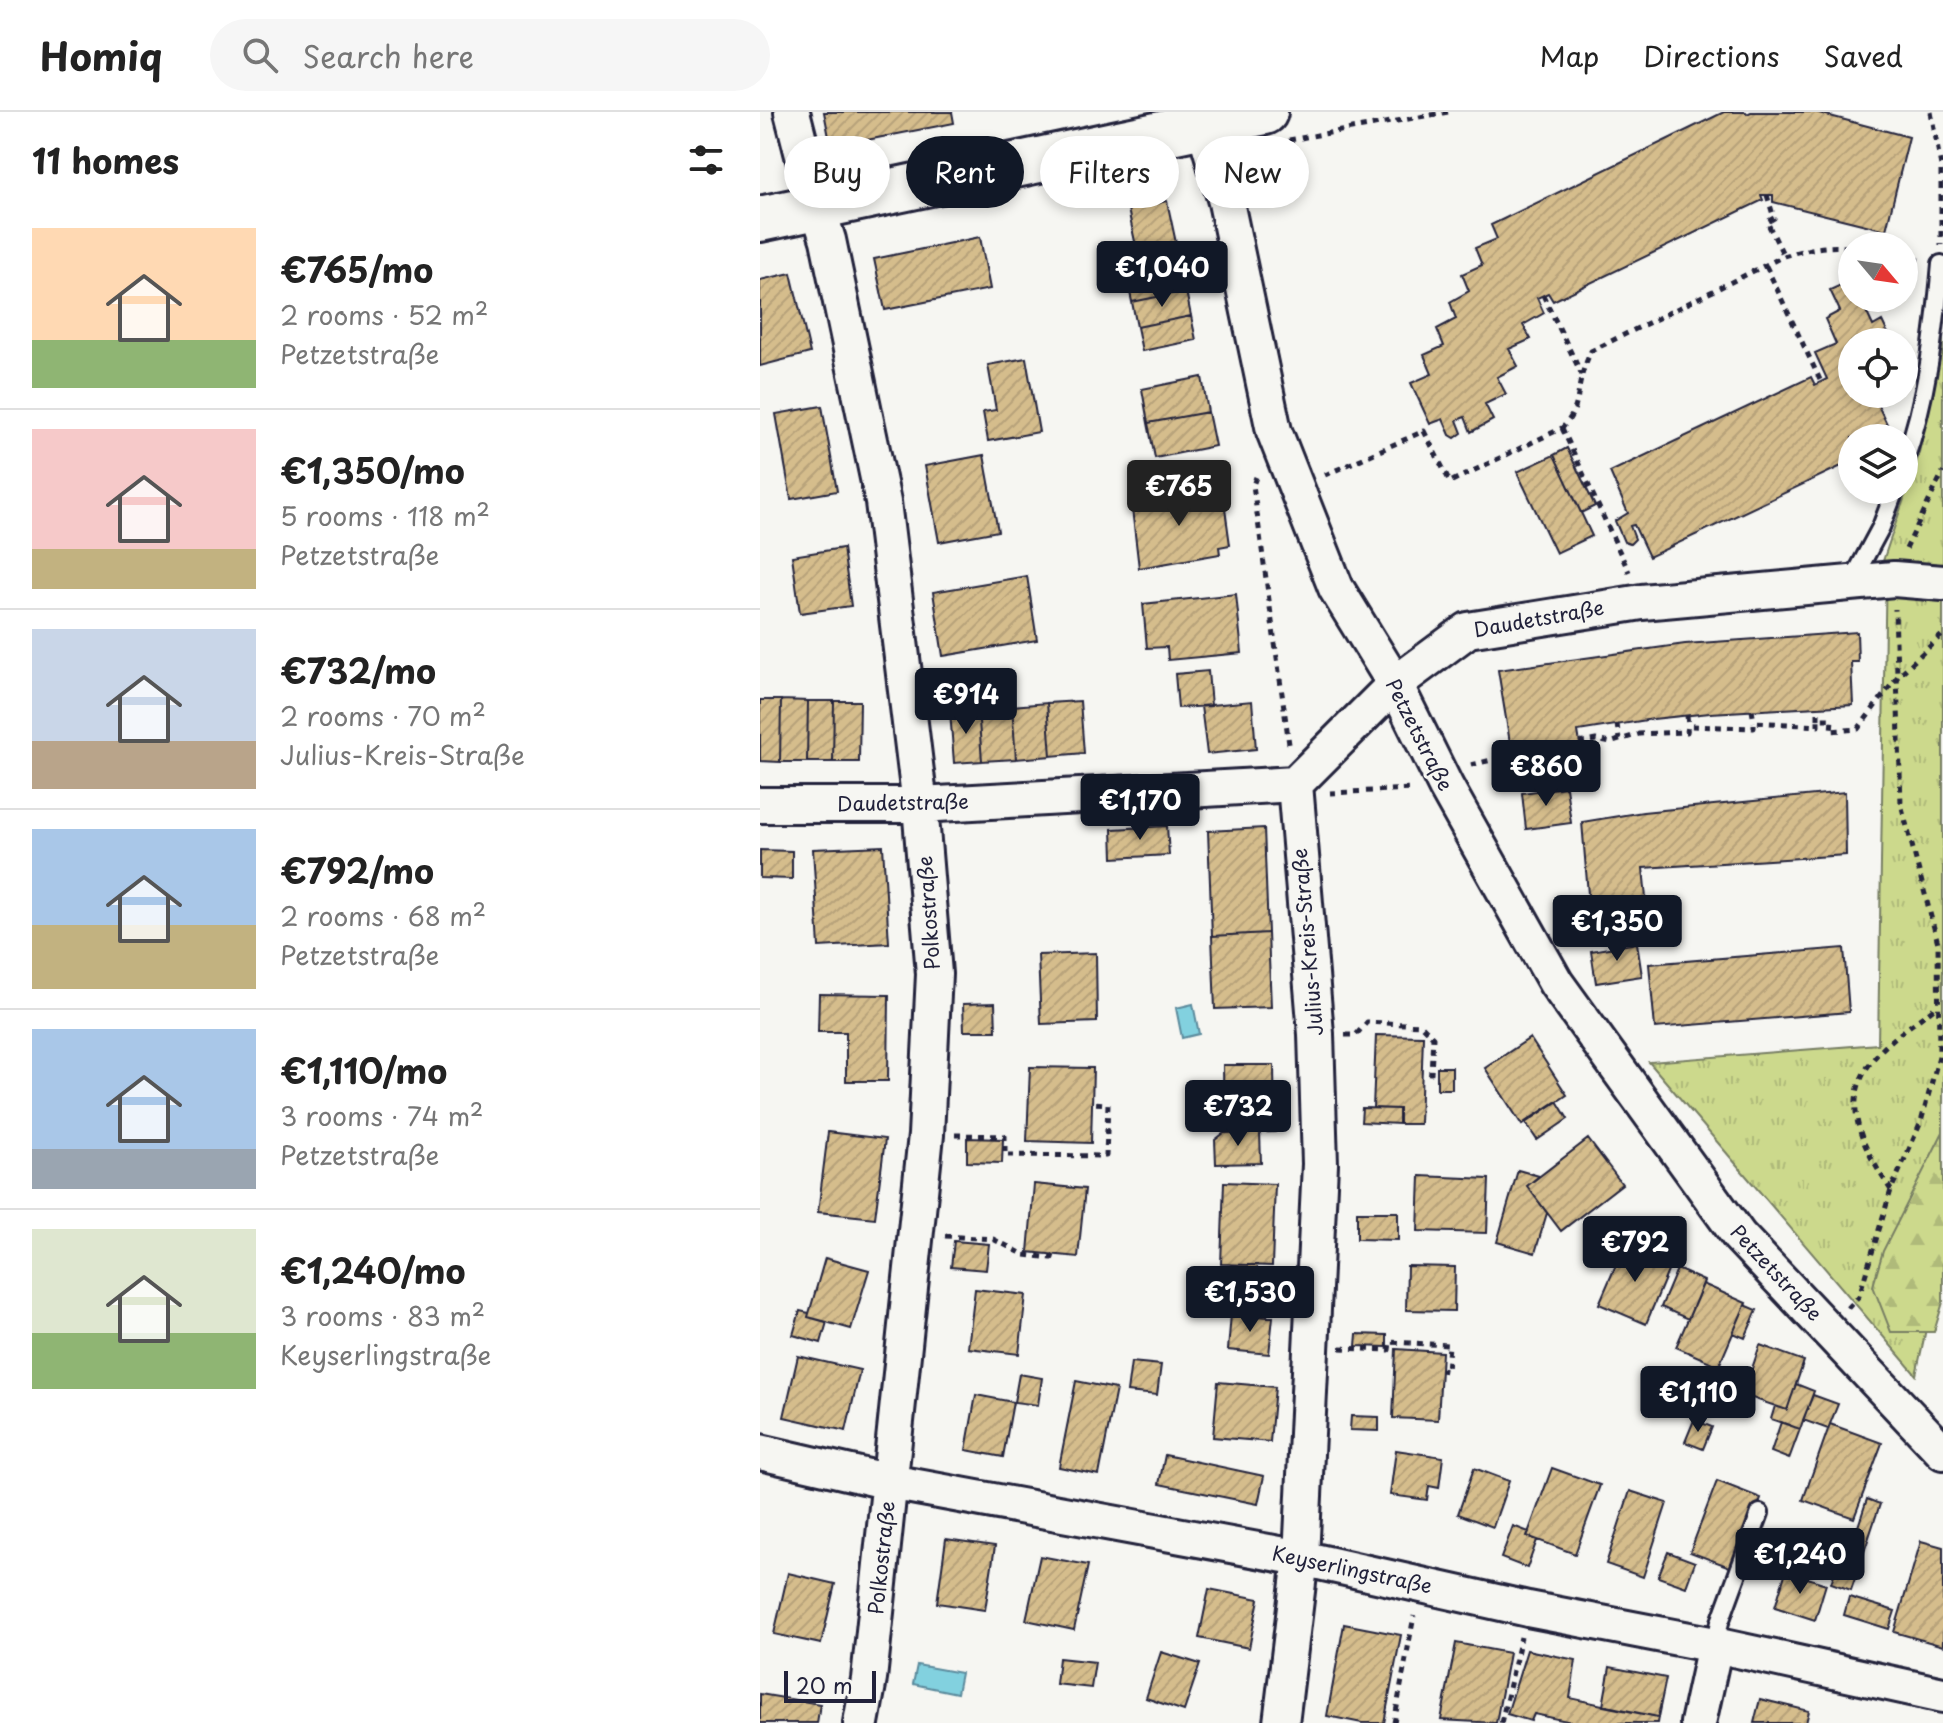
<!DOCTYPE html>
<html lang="en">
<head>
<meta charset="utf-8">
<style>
  body { margin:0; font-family:"Playpen Sans",sans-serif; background:#f6f6f6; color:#222; height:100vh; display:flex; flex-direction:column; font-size:30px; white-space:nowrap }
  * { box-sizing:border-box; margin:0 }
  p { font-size:26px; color:#767676 }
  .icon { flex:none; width:44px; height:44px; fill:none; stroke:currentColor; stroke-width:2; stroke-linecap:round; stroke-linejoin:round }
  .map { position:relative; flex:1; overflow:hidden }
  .drawer { display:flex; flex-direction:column; background:#fff; width:760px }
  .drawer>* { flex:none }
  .top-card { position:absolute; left:24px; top:24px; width:760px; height:72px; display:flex; gap:16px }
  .needle { width:52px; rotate:119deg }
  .tools { position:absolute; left:1078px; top:120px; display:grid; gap:16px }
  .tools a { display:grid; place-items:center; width:80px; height:80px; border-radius:50%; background:#fff; box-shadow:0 4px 12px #0003; font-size:40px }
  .scale { position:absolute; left:24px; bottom:20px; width:92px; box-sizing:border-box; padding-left:8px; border:4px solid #22223b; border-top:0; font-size:22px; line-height:28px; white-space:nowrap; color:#22223b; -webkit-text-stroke:6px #f6f6f2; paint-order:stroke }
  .price { position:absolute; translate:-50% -68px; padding:0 18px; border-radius:8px; background:#111827; color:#fff; font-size:26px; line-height:52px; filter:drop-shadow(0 2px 4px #0008) }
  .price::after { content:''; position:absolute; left:50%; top:48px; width:24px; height:18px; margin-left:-12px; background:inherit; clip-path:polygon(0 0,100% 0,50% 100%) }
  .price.current { background:#222; color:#fff }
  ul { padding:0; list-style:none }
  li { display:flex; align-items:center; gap:24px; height:200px; padding:0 32px }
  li+li { border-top:2px solid #e0e0e0 }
  li span { display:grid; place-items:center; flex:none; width:224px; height:160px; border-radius:0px; color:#555 }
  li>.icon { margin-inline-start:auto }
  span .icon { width:96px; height:96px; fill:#fffc; stroke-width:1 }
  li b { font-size:34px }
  h2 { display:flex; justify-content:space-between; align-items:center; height:96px; padding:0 32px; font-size:34px }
  .chip { padding:0 28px; border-radius:36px; background:#fff; box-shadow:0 4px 12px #0003; font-size:28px; line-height:72px }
  .chip.current { background:#111827; color:#fff }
  header { display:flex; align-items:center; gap:48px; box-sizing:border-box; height:112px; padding:0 40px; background:#fff; border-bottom:2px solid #e0e0e0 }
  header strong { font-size:38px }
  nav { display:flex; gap:44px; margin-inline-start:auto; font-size:28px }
  .search { width:560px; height:72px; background:#f6f6f6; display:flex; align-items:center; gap:20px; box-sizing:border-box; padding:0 28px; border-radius:44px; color:#767676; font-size:30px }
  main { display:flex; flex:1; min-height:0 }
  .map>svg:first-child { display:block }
  .grass { fill:url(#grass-tufts); stroke:#777e64; stroke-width:2 }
  .forest { fill:url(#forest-firs); stroke:#777e64; stroke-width:2 }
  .water { fill:#82d1df; stroke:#5c8b9d; stroke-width:2 }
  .building { fill:url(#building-hatch); stroke:#22223b; stroke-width:2 }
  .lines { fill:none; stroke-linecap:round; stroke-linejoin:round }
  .lane-casing { stroke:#22223b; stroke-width:22 }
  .street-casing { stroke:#22223b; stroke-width:40 }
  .secondary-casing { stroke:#22223b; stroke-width:50 }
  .path { stroke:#22223b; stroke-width:5; stroke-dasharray:6 6; stroke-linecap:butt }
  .lane { stroke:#f6f6f2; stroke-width:16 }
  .street { stroke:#f6f6f2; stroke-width:34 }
  .secondary { stroke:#f6f6f2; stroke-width:44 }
  .labels { text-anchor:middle; stroke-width:6; stroke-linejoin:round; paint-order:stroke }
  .street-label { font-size:20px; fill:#22223b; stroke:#f6f6f2 }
</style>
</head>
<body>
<header>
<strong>Homiq</strong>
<div class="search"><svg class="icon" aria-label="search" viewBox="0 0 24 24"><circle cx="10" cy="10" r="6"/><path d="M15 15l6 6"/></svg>Search here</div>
<nav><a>Map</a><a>Directions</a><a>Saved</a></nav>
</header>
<main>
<section class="drawer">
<h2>11 homes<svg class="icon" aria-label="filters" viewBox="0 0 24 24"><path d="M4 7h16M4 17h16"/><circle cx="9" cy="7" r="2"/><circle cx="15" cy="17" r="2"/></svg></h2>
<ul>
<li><span style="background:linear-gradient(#ffd9b3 70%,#8fb573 0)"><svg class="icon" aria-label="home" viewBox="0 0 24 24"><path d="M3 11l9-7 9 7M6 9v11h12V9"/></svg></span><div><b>€765/mo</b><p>2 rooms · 52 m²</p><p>Petzetstraße</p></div></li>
<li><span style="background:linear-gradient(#f6c9c9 75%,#c2b280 0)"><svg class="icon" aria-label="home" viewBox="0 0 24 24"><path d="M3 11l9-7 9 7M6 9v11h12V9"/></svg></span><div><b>€1,350/mo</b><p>5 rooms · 118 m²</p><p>Petzetstraße</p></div></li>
<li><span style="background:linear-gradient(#c9d6e8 70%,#b9a48a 0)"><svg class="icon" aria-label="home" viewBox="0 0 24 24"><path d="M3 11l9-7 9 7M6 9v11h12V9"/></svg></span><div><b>€732/mo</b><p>2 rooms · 70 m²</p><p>Julius-Kreis-Straße</p></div></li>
<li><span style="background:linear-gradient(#a9c7e8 60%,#c2b280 0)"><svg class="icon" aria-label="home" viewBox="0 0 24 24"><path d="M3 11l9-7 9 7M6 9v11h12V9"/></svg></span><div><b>€792/mo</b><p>2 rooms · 68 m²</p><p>Petzetstraße</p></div></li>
<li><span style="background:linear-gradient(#a9c7e8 75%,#9aa5b1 0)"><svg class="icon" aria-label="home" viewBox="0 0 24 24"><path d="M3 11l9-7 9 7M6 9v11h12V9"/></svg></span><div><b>€1,110/mo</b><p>3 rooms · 74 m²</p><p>Petzetstraße</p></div></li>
<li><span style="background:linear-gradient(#dfe7d0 65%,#8fb573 0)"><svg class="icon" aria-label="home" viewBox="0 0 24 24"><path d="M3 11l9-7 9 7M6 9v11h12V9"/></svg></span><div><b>€1,240/mo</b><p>3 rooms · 83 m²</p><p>Keyserlingstraße</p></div></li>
</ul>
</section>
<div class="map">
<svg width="1183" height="1611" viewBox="0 0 1183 1611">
  <defs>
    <pattern id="grass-tufts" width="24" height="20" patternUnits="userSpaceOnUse" patternTransform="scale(2)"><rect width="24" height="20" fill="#ccd98c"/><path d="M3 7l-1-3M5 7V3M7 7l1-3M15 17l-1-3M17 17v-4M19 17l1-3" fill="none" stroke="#afba7a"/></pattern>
    <pattern id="forest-firs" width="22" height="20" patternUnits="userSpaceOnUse" patternTransform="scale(2)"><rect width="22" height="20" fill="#ccd98c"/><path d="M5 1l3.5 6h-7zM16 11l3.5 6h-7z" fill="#afba7a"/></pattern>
    <pattern id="building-hatch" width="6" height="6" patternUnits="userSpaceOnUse" patternTransform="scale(2)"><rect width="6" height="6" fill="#d5bd8c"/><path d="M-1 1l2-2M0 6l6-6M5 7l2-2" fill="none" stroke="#b7a27a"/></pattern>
  </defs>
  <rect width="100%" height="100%" fill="#f6f6f2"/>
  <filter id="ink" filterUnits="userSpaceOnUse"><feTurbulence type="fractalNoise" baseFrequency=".0125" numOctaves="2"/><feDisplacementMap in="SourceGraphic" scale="16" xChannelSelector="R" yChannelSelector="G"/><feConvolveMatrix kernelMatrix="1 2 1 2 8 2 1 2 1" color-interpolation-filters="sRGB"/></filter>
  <g filter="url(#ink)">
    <path class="grass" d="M 1183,214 L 1183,1139 L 1156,1263 L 889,950 L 1118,932 L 1126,449 L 1123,449 L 1158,345 L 1170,291 L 1170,271 Z"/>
    <path class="forest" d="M 1183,1020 L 1183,1190 L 1174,1220 L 1131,1220 L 1113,1174 L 1123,1139 Z"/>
    <path class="water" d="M 433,892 L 439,922 L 422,926 L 416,896 Z
      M 157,1553 L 201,1561 L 197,1581 L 153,1572 Z"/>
    <path class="building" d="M 64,0 L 192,0 L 194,11 L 71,35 Z
      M 964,0 L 986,0 L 987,2 L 991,0 L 1055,0 L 1149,25 L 1126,118 L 1013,90 L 1013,83 L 1001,83 L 1003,88 L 793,189 L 788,181 L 777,186 L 784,201 L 763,213 L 771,227 L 749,237 L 758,254 L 737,265 L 746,282 L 725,292 L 733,308 L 711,320 L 705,305 L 697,308 L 702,321 L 695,326 L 690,323 L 683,307 L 670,312 L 651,271 L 672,262 L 664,243 L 684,234 L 677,217 L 696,207 L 690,190 L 709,179 L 702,162 L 722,153 L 715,136 L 737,127 L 731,113 Z
      M 407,89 L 416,131 L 377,139 L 368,97 Z
      M 220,125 L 230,177 L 125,198 L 114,147 Z
      M 416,131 L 420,154 L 367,165 L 362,142 Z
      M 420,154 L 426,179 L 372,190 L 367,165 Z
      M 31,161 L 50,241 L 0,254 L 0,168 Z
      M 1092,168 L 1092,186 L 1100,186 L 1113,214 L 1122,209 L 1132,230 L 1092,230 L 1092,282 L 1126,282 L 1115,287 L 1127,312 L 1105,322 L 1107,326 L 1092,326 L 1092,349 L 889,445 L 874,413 L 870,414 L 875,427 L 870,432 L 864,430 L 855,409 L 868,401 L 850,360 L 1051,265 L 1055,273 L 1067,267 L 1055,241 L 1076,232 L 1065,207 L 1080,199 L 1070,178 Z
      M 426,179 L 431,204 L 377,215 L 372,190 Z
      M 431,204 L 436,228 L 382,239 L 377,215 Z
      M 266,246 L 279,320 L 228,329 L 223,300 L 236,298 L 228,253 Z
      M 442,265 L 448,300 L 388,311 L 382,277 Z
      M 62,294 L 77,379 L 31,387 L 16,302 Z
      M 448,300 L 455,334 L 395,346 L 388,311 Z
      M 807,336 L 835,394 L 821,401 L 794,343 Z
      M 224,343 L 238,419 L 179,430 L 165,354 Z
      M 794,343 L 832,424 L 796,441 L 757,360 Z
      M 432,380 L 432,386 L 463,382 L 470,433 L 459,435 L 460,442 L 379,456 L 371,388 Z
      M 83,436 L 91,494 L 40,501 L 32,444 Z
      M 267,464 L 277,528 L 183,544 L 173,480 Z
      M 476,482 L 482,541 L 408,548 L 407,535 L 387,536 L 383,492 Z
      M 1097,520 L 1098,550 L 1091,550 L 1093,593 L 950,601 L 893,607 L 818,619 L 822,645 L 754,655 L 738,558 L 925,532 Z
      M 448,559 L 451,594 L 418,596 L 415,562 Z
      M 0,588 L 21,588 L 20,650 L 0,649 Z
      M 21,588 L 48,589 L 47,650 L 20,650 Z
      M 48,589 L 74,589 L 73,650 L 47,650 Z
      M 74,589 L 100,589 L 99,650 L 73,650 Z
      M 320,589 L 324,641 L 291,644 L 287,591 Z
      M 492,589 L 496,637 L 447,642 L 441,594 Z
      M 287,591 L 291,644 L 256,647 L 252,594 Z
      M 252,594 L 256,647 L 222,649 L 218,596 Z
      M 218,596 L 222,649 L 194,651 L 190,599 Z
      M 806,675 L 811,711 L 766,717 L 762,681 Z
      M 1085,680 L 1086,743 L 883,756 L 886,786 L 829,794 L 822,710 L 883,700 Z
      M 407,714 L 409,743 L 353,746 L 352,717 Z
      M 504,716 L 508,821 L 452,824 L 448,719 Z
      M 123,734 L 129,831 L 59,835 L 53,737 Z
      M 0,738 L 32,739 L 32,767 L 0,766 Z
      M 508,821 L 511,895 L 455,897 L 452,824 Z
      M 877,831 L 882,864 L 836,871 L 831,839 Z
      M 1084,836 L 1089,900 L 895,916 L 889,852 Z
      M 336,841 L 337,910 L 281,912 L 278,843 Z
      M 59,882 L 129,883 L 128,969 L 86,969 L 86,920 L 58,920 Z
      M 235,891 L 236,919 L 204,919 L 203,892 Z
      M 616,923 L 663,924 L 660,1012 L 639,1012 L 639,997 L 613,996 Z
      M 770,926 L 807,983 L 762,1013 L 725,956 Z
      M 463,953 L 514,953 L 515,1020 L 464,1021 Z
      M 270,955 L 333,956 L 331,1031 L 267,1029 Z
      M 677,955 L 692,955 L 692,977 L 677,977 Z
      M 797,989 L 808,1007 L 777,1028 L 765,1010 Z
      M 602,996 L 639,997 L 639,1012 L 601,1010 Z
      M 68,1020 L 125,1027 L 115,1106 L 58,1100 Z
      M 500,1020 L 501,1051 L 456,1052 L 455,1028 L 464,1021 Z
      M 207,1026 L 243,1027 L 242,1051 L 207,1050 Z
      M 828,1027 L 862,1072 L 801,1119 L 767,1074 Z
      M 758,1058 L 779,1064 L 767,1074 L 787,1101 L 775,1141 L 737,1130 Z
      M 660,1064 L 729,1067 L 727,1121 L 658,1119 Z
      M 464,1070 L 515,1072 L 512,1154 L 461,1152 Z
      M 274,1072 L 325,1077 L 318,1145 L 268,1140 Z
      M 597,1100 L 638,1100 L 638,1128 L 597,1127 Z
      M 194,1129 L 229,1132 L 226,1158 L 191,1155 Z
      M 865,1132 L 911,1152 L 886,1212 L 839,1192 Z
      M 65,1146 L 109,1158 L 91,1217 L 48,1205 Z
      M 472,1153 L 497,1153 L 496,1178 L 471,1178 Z
      M 647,1154 L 695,1155 L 694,1199 L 646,1198 Z
      M 917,1157 L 944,1169 L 928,1207 L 901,1195 Z
      M 943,1172 L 986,1191 L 959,1254 L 916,1235 Z
      M 215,1177 L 266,1183 L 259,1242 L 208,1236 Z
      M 471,1178 L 509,1180 L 507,1205 L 468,1201 Z
      M 985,1193 L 997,1198 L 985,1226 L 973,1221 Z
      M 40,1199 L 49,1201 L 48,1205 L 67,1210 L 61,1231 L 33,1223 Z
      M 471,1202 L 513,1205 L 509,1242 L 468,1238 Z
      M 597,1222 L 627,1223 L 627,1235 L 596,1234 Z
      M 1000,1233 L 1044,1249 L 1027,1298 L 983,1283 Z
      M 636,1237 L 682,1240 L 678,1308 L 633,1306 Z
      M 38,1244 L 100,1258 L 86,1319 L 24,1305 Z
      M 371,1250 L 401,1253 L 397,1283 L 367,1280 Z
      M 259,1262 L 282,1266 L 278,1293 L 254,1290 Z
      M 316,1269 L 356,1277 L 339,1363 L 299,1355 Z
      M 458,1270 L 515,1275 L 510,1330 L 453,1325 Z
      M 1036,1272 L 1054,1279 L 1040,1317 L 1011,1307 L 1015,1294 L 1027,1298 Z
      M 216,1283 L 253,1290 L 243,1345 L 206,1338 Z
      M 1053,1283 L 1078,1292 L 1068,1317 L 1043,1308 Z
      M 591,1304 L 619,1305 L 619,1319 L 590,1318 Z
      M 934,1308 L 952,1315 L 943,1337 L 925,1330 Z
      M 1021,1310 L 1040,1317 L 1029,1347 L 1011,1340 Z
      M 1070,1312 L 1122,1331 L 1094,1406 L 1043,1388 Z
      M 636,1338 L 683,1345 L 679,1376 L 669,1374 L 667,1388 L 630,1383 Z
      M 405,1343 L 504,1364 L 498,1392 L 399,1372 Z
      M 714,1356 L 749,1369 L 733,1415 L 698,1402 Z
      M 792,1356 L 840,1373 L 815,1442 L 767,1424 Z
      M 957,1369 L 1001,1386 L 975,1457 L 930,1440 Z
      M 870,1379 L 907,1391 L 883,1465 L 846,1452 Z
      M 1107,1387 L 1120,1392 L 1104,1440 L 1093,1430 Z
      M 753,1414 L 769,1420 L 767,1424 L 777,1428 L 767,1456 L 741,1446 Z
      M 1087,1426 L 1104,1440 L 1091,1478 L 1071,1471 Z
      M 186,1427 L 235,1434 L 225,1498 L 177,1491 Z
      M 1161,1429 L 1183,1435 L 1183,1534 L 1134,1520 Z
      M 908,1440 L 935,1450 L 926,1475 L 898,1465 Z
      M 280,1444 L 328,1453 L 314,1518 L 266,1508 Z
      M 1026,1459 L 1066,1472 L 1055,1508 L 1015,1495 Z
      M 28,1461 L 75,1472 L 61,1532 L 14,1522 Z
      M 449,1477 L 499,1487 L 489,1536 L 439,1526 Z
      M 1089,1485 L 1135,1499 L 1129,1517 L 1084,1503 Z
      M 584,1512 L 641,1523 L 624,1611 L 602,1611 L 567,1604 Z
      M 696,1531 L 749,1541 L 736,1611 L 681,1608 Z
      M 767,1538 L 816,1548 L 810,1586 L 898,1605 L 897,1611 L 816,1611 L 774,1602 L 771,1609 L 747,1602 Z
      M 401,1540 L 440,1552 L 424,1599 L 386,1586 Z
      M 299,1546 L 335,1550 L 331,1576 L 296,1572 Z
      M 850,1555 L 906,1566 L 898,1605 L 843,1594 Z
      M 0,1582 L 60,1592 L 57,1611 L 0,1611 Z
      M 1000,1587 L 1049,1599 L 1046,1611 L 994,1611 Z"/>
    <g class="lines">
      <g class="lane-casing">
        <path id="lane" d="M 1144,351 C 1167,286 1175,220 1181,152
          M 1092,469 L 1121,415 L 1135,378
          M 955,1533 L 960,1510 L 1000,1401"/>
      </g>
      <g class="street-casing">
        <path id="street" d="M 32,0 L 50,71 L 68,128 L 123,390 L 160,693 L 174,862 L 166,1023 L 109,1567 L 101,1611
          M 440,0 L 466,90 L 514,319 L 576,476 L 635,572 L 686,675 L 796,871 L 979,1124 L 1183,1340
          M 0,693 L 160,693 L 535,672 L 635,572 L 708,518 L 882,490 L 1134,467 L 1183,471
          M 0,1340 L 130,1370 L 541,1446 L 768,1497 L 955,1533 L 1183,1583
          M 521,1611 L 541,1446 L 560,1052 L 556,922 L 535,672
          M 938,1611 L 955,1533"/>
      </g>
      <g class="secondary-casing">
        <path id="secondary" d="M 0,107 L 505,0"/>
      </g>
      <path class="path" d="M 1171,0 L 1181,54 L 1181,133
        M 529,28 L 688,0
        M 1007,83 L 1014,106 L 1007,110 L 1024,144
        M 1144,145 L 1159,148
        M 1006,154 L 1061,270
        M 783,183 L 822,263
        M 802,316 L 869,460
        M 565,363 L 664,319 L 690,370 L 802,316 C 820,297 816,285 822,263 C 824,255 828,246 831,239 L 1024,144 C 1045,137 1071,132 1092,136
        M 496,365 L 493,373 L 529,632
        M 1146,437 L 1183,360
        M 992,598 L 994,610
        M 927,603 L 928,614
        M 1058,607 L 1058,594
        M 857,612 L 859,628
        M 819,631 L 836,628 L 850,631 L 879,622 L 927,620 L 928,614 L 994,616 L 994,610 L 1058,614 L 1058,607 L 1072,607 L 1071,619 L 1098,617 L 1138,564 L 1183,522
        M 711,653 L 752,643
        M 570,681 L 652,677
        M 585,923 L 596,923 L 607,910 L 661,913 L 673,925 L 671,961 L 662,960
        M 195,1023 L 245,1024 L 245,1043 L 346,1044 L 348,992 L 332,991
        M 1131,1078 C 1103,1036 1076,989 1116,944 C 1133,924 1158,909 1178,893
        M 185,1124 L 233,1127 L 265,1143 L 292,1146 L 293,1142
        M 1088,1196 L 1099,1184 L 1131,1078 L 1161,1010 L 1179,944 L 1178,831 L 1141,692 L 1135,497
        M 580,1236 L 629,1238 L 630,1230 L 689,1233 L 687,1259 L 681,1258
        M 634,1611 L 654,1504
        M 741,1611 L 761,1525"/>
      <use href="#lane" class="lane"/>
      <use href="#street" class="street"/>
      <use href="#secondary" class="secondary"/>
    </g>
  </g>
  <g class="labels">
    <g class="street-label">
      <text transform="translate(779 507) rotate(-10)" y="7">Daudetstraße</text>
      <text transform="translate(659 623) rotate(63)" y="7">Petzetstraße</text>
      <text transform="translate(143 691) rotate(-1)" y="7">Daudetstraße</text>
      <text transform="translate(169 801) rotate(-94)" y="7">Polkostraße</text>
      <text transform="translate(548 830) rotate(-95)" y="7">Julius-Kreis-Straße</text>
      <text transform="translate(1016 1161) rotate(47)" y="7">Petzetstraße</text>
      <text transform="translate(122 1446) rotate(-84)" y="7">Polkostraße</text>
      <text transform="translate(592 1458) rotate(12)" y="7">Keyserlingstraße</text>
    </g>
  </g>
</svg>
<div class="tools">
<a><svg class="needle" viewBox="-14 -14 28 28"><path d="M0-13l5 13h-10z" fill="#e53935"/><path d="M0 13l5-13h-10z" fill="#767676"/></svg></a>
<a><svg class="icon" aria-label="locate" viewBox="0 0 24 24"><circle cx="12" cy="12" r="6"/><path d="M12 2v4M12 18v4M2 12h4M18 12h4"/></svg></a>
<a><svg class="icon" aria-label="layers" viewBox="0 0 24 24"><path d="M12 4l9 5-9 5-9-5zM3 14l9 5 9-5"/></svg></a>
</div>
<div class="scale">20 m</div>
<b class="price" style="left:402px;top:197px">€1,040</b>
<b class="price current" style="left:419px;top:416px">€765</b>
<b class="price" style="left:206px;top:624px">€914</b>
<b class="price" style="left:786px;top:696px">€860</b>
<b class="price" style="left:380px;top:730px">€1,170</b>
<b class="price" style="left:857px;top:851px">€1,350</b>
<b class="price" style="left:478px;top:1036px">€732</b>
<b class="price" style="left:875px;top:1172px">€792</b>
<b class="price" style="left:490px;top:1222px">€1,530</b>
<b class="price" style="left:938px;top:1322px">€1,110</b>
<b class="price" style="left:1040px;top:1484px">€1,240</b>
<div class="top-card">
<a class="chip">Buy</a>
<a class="chip current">Rent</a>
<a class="chip">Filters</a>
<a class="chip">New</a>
</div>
</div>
</main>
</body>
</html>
